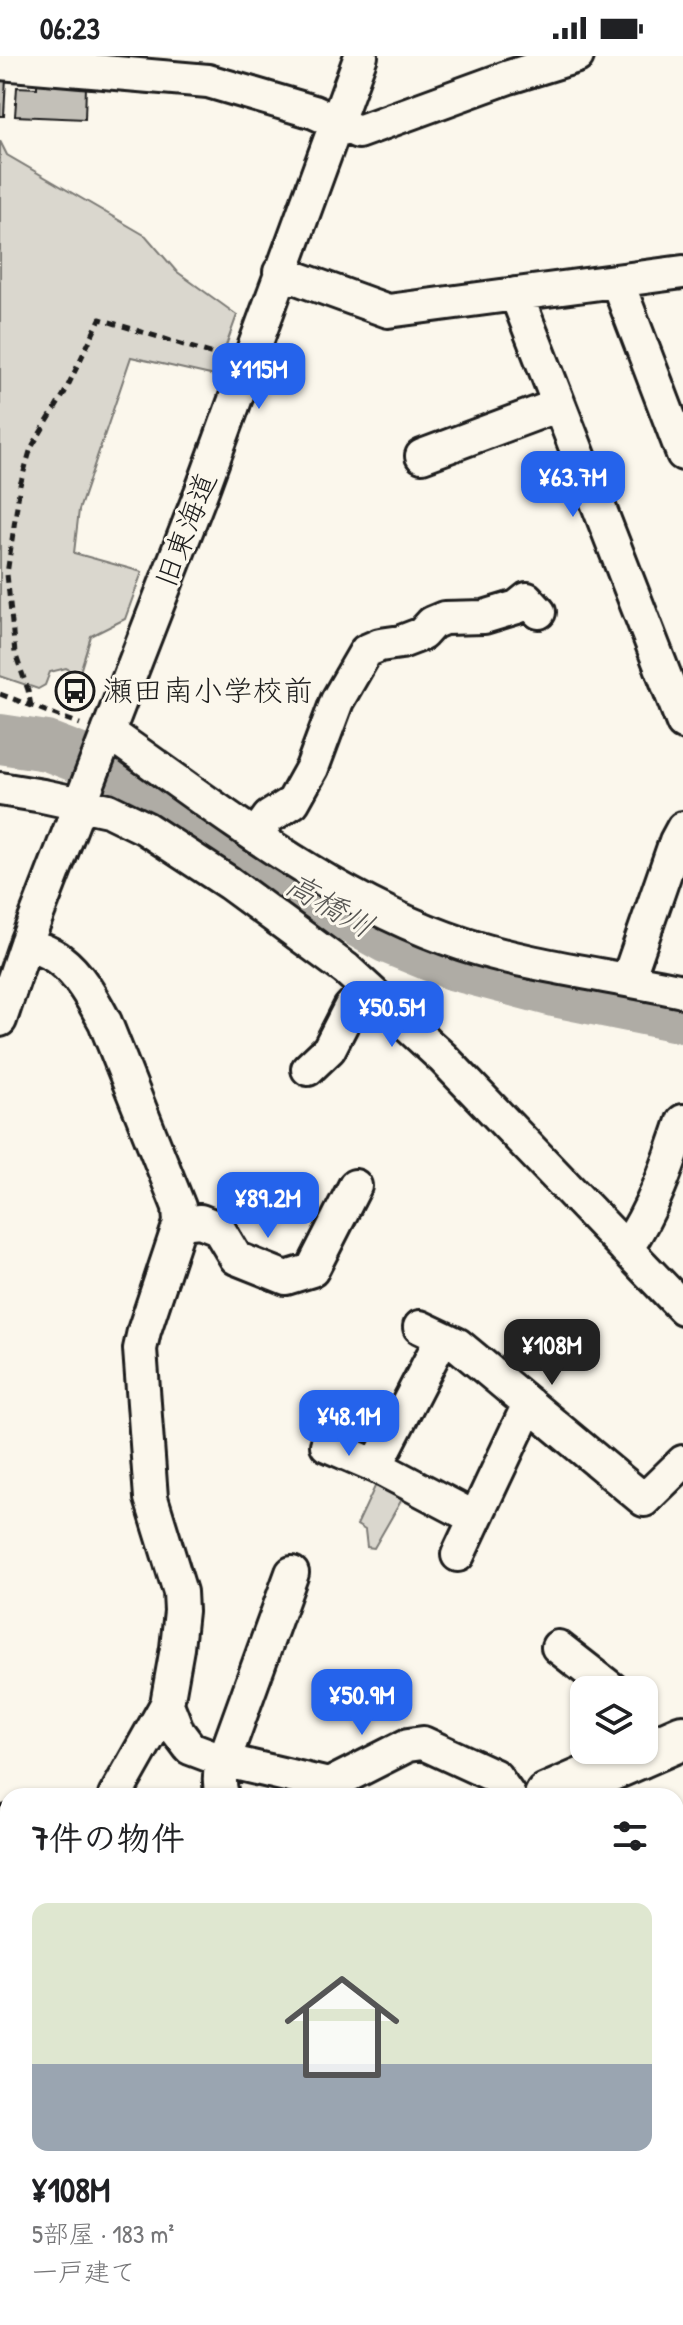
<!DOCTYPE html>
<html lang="ja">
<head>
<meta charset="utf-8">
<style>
  body { margin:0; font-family:"Patrick Hand","Klee One",sans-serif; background:#f2f2f2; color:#202124; height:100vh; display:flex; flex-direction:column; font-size:30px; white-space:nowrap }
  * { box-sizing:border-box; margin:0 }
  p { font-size:26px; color:#757577 }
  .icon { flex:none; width:44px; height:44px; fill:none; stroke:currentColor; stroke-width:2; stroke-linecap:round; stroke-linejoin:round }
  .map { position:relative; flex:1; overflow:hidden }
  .details { position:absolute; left:0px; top:1732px; width:684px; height:538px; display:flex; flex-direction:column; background:#fff; border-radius:24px 24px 0 0; box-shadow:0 2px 6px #0004 }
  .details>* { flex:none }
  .buttons { position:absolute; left:570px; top:1620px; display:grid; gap:16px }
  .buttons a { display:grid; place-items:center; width:88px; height:88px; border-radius:16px; background:#fff; box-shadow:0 2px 6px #0004; font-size:40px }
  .price { position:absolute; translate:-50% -68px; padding:0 18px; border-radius:16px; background:#2563eb; color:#fff; font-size:26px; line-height:52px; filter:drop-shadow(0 2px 4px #0008) }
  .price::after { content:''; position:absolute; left:50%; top:48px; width:24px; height:18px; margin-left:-12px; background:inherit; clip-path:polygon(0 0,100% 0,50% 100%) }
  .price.on { background:#222; color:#fff }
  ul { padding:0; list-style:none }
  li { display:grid; align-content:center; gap:16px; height:424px; padding:0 32px }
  li span { display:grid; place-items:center; height:248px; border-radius:16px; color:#555 }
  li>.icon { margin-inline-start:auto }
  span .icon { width:144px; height:144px; fill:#fffc; stroke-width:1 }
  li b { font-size:34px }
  h2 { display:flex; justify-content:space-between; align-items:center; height:96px; padding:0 32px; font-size:34px }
  .status { display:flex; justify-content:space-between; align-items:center; height:56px; padding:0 40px; background:#fff; direction:ltr }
  .status svg { height:22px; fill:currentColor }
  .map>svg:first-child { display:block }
  .green { fill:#dad7ce; stroke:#7b7a75; stroke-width:2 }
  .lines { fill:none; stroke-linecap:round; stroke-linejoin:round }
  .river { stroke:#afaca5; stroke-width:50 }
  .building { fill:#c3c0b8; stroke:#1c1c1c; stroke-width:2 }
  .minor-casing { stroke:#1c1c1c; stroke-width:38 }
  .highway-casing { stroke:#1c1c1c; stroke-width:50 }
  .path { stroke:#1c1c1c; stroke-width:5; stroke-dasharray:8 6; stroke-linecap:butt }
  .minor { stroke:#fbf7ec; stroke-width:32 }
  .highway { stroke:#fbf7ec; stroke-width:44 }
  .labels { text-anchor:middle; stroke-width:6; stroke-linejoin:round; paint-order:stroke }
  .street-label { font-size:30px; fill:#1c1c1c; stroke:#fbf7ec }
  .poi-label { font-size:30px; fill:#1c1c1c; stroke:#fbf7ec; text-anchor:start }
  .water-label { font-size:32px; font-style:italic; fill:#575653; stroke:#fbf7ec }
</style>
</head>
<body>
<div class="status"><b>06:23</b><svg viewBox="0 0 49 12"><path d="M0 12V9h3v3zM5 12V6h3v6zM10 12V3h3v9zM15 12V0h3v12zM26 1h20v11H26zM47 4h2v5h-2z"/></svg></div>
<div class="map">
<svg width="683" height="2269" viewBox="0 0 683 2269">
  <rect width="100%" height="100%" fill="#fbf7ec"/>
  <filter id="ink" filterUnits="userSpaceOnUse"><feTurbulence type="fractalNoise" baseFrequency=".0125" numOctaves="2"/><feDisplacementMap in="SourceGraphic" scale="16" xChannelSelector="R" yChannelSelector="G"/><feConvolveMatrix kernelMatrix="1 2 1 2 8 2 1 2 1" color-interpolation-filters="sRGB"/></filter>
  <g filter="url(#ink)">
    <path class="green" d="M 0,85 L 7,99 L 146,180 L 176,215 L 237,259 L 215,320 L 131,301 L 79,454 L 74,497 L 142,516 L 125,563 L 91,580 L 79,619 L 66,612 L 50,616 L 45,629 L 38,633 L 0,620 Z
      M 378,1424 L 405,1438 L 374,1492 L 367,1491 L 365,1474 L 357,1469 Z"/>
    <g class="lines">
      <path class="river" d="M 0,683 L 47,690 L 133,723 L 302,835 L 386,882 L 452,909 L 554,936 L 683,962"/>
    </g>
    <path class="building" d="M 0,20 L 6,21 L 4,60 L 0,60 Z
      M 37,27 L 86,30 L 85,63 L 15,60 L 17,31 L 37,32 Z
      M 683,1742 L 683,1763 L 677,1761 Z"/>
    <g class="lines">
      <g class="minor-casing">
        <path id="minor" d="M 0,7 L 208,25 L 314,56 L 358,76 L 509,21 L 577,0
          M 280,216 L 388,255 L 683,216
          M 617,225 L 683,398
          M 516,238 L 683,667
          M 422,400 L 559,349
          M 108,676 C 220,754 332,845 463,888 C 534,911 610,919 683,935
          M 0,733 L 43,740 L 108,754 L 145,772 L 229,827 L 346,913 L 443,1002 L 683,1252
          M 256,779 L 269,761 L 293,746 L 312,712 L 337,645 L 366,595 L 380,589 L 401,586 L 422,578 L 432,567 L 444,562 L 484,561 L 517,551 L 527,543 L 539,556
          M 26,887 C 36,892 51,896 60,904 C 80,919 93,944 105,966 L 179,1151 L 180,1167 L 144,1275 L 140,1293 L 151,1442 L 180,1536 L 181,1555 L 177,1592 L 167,1648 L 115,1740
          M 628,923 L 676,785 L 683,772
          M 0,964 L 26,887 L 202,434 L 361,0
          M 308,1013 L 329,993 L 350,952 L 368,933
          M 180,1167 L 200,1165 L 218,1172 L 236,1202 L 286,1222 L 312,1214 L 355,1130
          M 626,1193 C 653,1154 668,1110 683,1065
          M 420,1271 L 458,1289 L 644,1444 L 683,1406
          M 442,1282 L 376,1410 L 475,1462
          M 327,1389 L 376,1410
          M 458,1499 L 529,1348
          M 558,1591 L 613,1634
          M 167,1648 L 178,1676 L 190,1692 L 222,1704 L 329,1729 L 408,1689 L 423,1687 L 495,1720 L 509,1740
          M 222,1740 C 218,1724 219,1710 227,1696 L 292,1517
          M 0,1822 L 8,1766
          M 0,1924 L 8,1900
          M 131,2262 L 137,2269
          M 225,2269 L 226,2262"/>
      </g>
      <g class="highway-casing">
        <path id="highway" d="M 547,1740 L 683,1681
          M 0,2096 L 8,2090"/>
      </g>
      <path class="path" d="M 0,638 L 80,668
        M 31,650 L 28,634 L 15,597 L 7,518 L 20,429 L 31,392 L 64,338 L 100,263 L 223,301
        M 676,1943 L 683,1944"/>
      <use href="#minor" class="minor"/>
      <use href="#highway" class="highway"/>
    </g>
  </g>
  <defs>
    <g id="bus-ring" transform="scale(2)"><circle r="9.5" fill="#fbf7ec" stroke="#1c1c1c" stroke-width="1.5"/><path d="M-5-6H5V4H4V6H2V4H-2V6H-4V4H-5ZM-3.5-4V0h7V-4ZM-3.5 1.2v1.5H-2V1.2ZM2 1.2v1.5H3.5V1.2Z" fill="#1c1c1c"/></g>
  </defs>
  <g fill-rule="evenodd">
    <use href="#bus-ring" x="75" y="635"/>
  </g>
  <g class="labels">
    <g class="street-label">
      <text transform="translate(186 474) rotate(-69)" y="10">旧東海道</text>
    </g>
    <g class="poi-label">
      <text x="103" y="645">瀬田南小学校前</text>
    </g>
    <g class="water-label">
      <text transform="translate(330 849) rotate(30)" y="11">高橋川</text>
    </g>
  </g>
</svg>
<div class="buttons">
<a><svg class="icon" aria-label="layers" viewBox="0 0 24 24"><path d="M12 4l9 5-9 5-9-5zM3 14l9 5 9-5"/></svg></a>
</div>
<b class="price" style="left:259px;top:355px">¥115M</b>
<b class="price" style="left:573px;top:463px">¥63.7M</b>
<b class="price" style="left:392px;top:993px">¥50.5M</b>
<b class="price" style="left:268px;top:1184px">¥89.2M</b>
<b class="price on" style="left:552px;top:1331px">¥108M</b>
<b class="price" style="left:349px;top:1402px">¥48.1M</b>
<b class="price" style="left:362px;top:1681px">¥50.9M</b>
<section class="details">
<h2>7件の物件<svg class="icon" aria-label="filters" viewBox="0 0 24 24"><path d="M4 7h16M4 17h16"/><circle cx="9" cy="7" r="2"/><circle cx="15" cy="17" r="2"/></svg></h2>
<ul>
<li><span style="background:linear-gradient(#dfe7d0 65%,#9aa5b1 0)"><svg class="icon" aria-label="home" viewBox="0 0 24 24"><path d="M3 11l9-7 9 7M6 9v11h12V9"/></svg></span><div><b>¥108M</b><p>5部屋 · 183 m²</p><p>一戸建て</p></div></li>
</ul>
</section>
</div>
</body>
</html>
